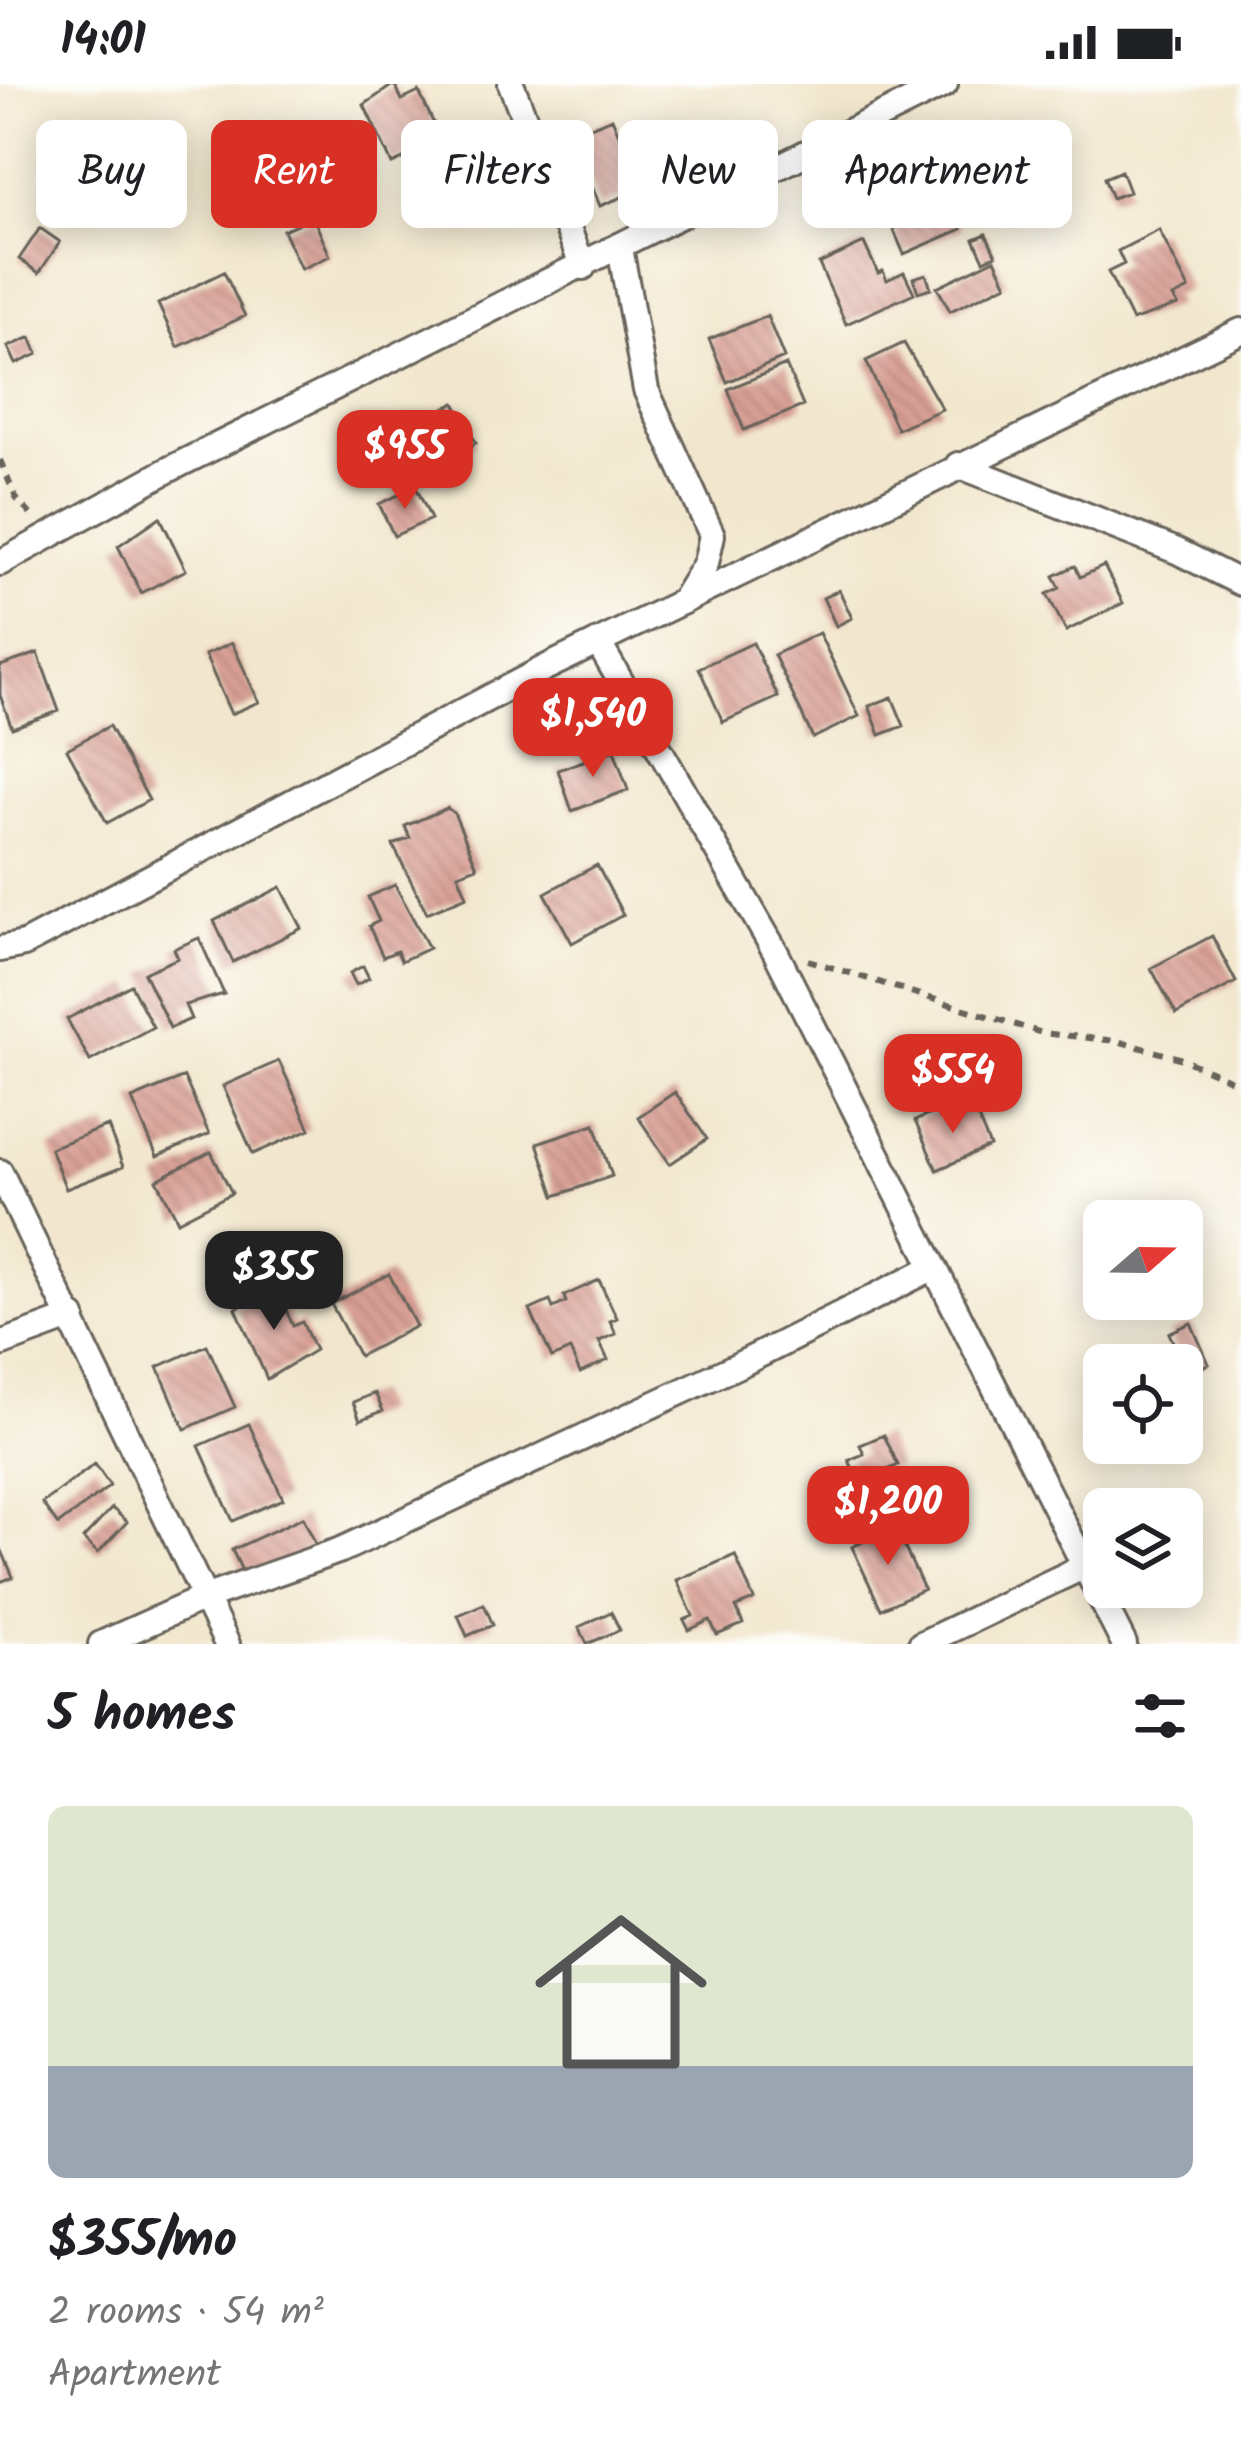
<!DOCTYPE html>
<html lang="en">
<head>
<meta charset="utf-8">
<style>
  body { margin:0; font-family:Kalam,sans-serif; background:#f2f2f2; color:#202124; height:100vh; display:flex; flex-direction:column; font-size:45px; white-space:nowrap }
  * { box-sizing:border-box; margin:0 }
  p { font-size:39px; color:#757577 }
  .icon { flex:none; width:66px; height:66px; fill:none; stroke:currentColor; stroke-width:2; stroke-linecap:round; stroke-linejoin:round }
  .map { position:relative; height:1560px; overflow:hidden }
  .sheet { display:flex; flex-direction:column; background:#fff; flex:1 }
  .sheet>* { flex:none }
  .top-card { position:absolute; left:36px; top:36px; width:1170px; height:108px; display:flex; gap:24px }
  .needle { width:78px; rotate:70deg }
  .buttons { position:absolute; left:1083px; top:1116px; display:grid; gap:24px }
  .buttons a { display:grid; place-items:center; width:120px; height:120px; border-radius:18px; background:#fff; box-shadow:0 6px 30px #0003; font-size:60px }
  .price { position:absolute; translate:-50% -102px; padding:0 27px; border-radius:24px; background:#d93025; color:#fff; font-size:39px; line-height:78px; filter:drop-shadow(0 3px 6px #0008) }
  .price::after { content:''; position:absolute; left:50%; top:72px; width:36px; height:27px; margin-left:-18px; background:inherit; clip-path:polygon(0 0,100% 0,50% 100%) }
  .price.active { background:#222; color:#fff }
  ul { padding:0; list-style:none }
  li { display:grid; align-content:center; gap:24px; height:636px; padding:0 48px }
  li+li { border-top:3px solid #e0e0e0 }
  li span { display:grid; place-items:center; height:372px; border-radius:18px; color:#555 }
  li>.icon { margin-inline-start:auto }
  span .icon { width:216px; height:216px; fill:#fffc; stroke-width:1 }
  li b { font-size:51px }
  h2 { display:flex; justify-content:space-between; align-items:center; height:144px; padding:0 48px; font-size:51px }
  .chip { padding:0 42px; border-radius:18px; background:#fff; box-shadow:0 6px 30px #0003; font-size:42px; line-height:108px }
  .chip.active { background:#d93025; color:#fff }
  .status { display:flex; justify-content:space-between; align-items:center; height:84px; padding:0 60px; background:#fff; direction:ltr }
  .status svg { height:33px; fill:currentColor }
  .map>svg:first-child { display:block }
  .building { fill:url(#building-back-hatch) }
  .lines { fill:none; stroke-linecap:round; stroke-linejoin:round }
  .street-casing { stroke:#67635a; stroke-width:30 }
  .path { stroke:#67635a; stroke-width:6; stroke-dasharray:9 9; stroke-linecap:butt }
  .street { stroke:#fff; stroke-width:24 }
</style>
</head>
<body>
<div class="status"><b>14:01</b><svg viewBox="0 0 49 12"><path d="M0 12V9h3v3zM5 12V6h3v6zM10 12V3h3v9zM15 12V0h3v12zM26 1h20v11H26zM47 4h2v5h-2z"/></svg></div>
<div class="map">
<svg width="1241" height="1560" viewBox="0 0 1241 1560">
  <defs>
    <pattern id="building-back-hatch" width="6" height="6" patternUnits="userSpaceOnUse" patternTransform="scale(3)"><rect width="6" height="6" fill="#d89f94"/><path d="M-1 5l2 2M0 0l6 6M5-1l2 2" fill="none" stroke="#b9887f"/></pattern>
  </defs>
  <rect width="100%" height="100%" fill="#fdfcf7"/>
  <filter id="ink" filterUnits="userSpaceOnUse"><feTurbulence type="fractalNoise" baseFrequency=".00833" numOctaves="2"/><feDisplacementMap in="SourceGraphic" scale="24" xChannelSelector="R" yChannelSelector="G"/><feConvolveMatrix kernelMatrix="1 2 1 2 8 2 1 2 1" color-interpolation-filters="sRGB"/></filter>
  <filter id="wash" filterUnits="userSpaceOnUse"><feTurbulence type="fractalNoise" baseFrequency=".004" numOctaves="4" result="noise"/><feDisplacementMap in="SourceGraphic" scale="48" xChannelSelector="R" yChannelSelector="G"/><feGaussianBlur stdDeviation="2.7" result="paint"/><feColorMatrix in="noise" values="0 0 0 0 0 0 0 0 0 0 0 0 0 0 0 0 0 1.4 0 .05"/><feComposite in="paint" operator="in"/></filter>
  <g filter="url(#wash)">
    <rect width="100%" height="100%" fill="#f2e7ce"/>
    <g id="blocks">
      <path class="building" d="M 394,0 L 402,16 L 419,8 L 442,57 L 392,80 L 364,21 Z
        M 612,34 L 642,105 L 600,122 L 571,51 Z
        M 355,68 L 369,100 L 331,116 L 318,84 Z
        M 1121,87 L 1129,108 L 1112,114 L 1104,94 Z
        M 938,88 L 962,145 L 904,170 L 883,121 L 891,118 L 885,105 Z
        M 313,133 L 330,172 L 301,185 L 283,146 Z
        M 40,144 L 60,158 L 39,189 L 19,175 Z
        M 1159,146 L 1189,205 L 1173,213 L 1178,221 L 1132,237 L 1108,188 L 1124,180 L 1118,167 Z
        M 986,150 L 996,171 L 984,176 L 974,155 Z
        M 864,159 L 878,189 L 883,187 L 887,196 L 904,188 L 914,209 L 846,240 L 819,180 Z
        M 995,175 L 1007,200 L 950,227 L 937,203 Z
        M 224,188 L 245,232 L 178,263 L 158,220 Z
        M 926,190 L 931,204 L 918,208 L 913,194 Z
        M 767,232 L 784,274 L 727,298 L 709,255 Z
        M 31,253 L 38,270 L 16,280 L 8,263 Z
        M 904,259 L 942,325 L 897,345 L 866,277 Z
        M 786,281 L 803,322 L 744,346 L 728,305 Z
        M 455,319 L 476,359 L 420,389 L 399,348 Z
        M 416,403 L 431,435 L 394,452 L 379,420 Z
        M 160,433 L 186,486 L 141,509 L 118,462 Z
        M 1075,482 L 1080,493 L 1104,482 L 1123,519 L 1066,547 L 1047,510 L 1060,504 L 1054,492 Z
        M 839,506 L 852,534 L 836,542 L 823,514 Z
        M 819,549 L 859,632 L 813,654 L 774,571 Z
        M 232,559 L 259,618 L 231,630 L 205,571 Z
        M 753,559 L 778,613 L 723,638 L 699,584 Z
        M 38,569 L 59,627 L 12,644 L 0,611 L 0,582 Z
        M 892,613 L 904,642 L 880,651 L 869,622 Z
        M 109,642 L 149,716 L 107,739 L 67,665 Z
        M 614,666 L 628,706 L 572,727 L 558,686 Z
        M 447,724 L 454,729 L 477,783 L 458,790 L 467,812 L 427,829 L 393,761 L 410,754 L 405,742 Z
        M 597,781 L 623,831 L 572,859 L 545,809 Z
        M 395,801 L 429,864 L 401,877 L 397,867 L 383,873 L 369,842 L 379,837 L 368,813 Z
        M 281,803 L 302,844 L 233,878 L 214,837 Z
        M 1212,852 L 1236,898 L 1176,930 L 1151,884 Z
        M 199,854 L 224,910 L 185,921 L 191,935 L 170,944 L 144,889 L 178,874 L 174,865 Z
        M 363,882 L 369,894 L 356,901 L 350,889 Z
        M 131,901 L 153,943 L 90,977 L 67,935 Z
        M 279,977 L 310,1045 L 253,1070 L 223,1002 Z
        M 184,993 L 209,1050 L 157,1073 L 132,1015 Z
        M 675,1008 L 707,1055 L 670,1080 L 638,1033 Z
        M 972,1020 L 990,1063 L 937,1086 L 915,1037 L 935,1028 L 939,1035 Z
        M 595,1040 L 612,1092 L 555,1112 L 537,1059 Z
        M 108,1042 L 123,1083 L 66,1105 L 50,1064 Z
        M 211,1068 L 232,1109 L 178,1137 L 157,1096 Z
        M 389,1190 L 416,1242 L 359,1272 L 331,1220 Z
        M 599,1196 L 617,1234 L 610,1237 L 616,1250 L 599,1257 L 608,1276 L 580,1289 L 570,1266 L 552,1274 L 530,1226 L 550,1217 L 553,1224 L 566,1218 L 564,1212 Z
        M 277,1205 L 293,1242 L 302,1238 L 315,1266 L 267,1295 L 236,1224 Z
        M 1191,1239 L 1209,1280 L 1187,1289 L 1169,1249 Z
        M 207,1261 L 235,1323 L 185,1345 L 158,1283 Z
        M 375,1309 L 383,1327 L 360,1336 L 353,1318 Z
        M 249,1340 L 283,1415 L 233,1437 L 199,1362 Z
        M 884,1351 L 898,1381 L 859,1399 L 849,1376 L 864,1370 L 860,1361 Z
        M 95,1380 L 110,1402 L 58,1441 L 42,1419 Z
        M 112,1424 L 127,1438 L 98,1469 L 83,1455 Z
        M 303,1433 L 316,1461 L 246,1495 L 232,1466 Z
        M 895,1443 L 924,1505 L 881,1525 L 852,1463 Z
        M 0,1462 L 13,1493 L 0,1498 Z
        M 735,1471 L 754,1516 L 736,1523 L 743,1540 L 717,1551 L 710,1536 L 689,1546 L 684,1536 L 693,1532 L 677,1496 Z
        M 484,1520 L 493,1541 L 467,1552 L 458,1531 Z
        M 611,1528 L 620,1546 L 587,1560 L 579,1543 Z"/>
    </g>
  </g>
  <g filter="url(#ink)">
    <use href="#blocks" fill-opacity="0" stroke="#67635a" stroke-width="3"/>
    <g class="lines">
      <g class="street-casing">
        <path id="street" d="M 511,0 L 583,183
          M 620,164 L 646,306 L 712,451 L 706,479 L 682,518
          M 958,381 L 1177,467 L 1241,499
          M 0,479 L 168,386 L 945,0
          M 598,558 L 775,867 L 1124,1560
          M 0,865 L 24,860 L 545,584 L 1241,247
          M 0,1088 L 227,1560
          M 0,1260 L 73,1233
          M 101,1560 L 204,1514 L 341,1466 L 745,1278 L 932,1184
          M 921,1560 L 1085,1482"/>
      </g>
      <path class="path" d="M 0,376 L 16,414 L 32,432
        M 808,876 L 1042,949 L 1117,957 L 1179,974 L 1241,1000"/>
      <use href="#street" class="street"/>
    </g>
  </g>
</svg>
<div class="buttons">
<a><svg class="needle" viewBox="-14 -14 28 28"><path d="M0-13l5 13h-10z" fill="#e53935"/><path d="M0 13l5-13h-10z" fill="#757577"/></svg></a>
<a><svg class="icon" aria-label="locate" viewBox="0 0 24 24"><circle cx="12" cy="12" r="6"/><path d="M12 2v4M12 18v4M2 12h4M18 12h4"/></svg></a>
<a><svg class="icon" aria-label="layers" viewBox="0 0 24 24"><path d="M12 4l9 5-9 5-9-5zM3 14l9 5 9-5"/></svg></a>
</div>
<b class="price" style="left:405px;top:428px">$955</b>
<b class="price" style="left:593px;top:696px">$1,540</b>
<b class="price" style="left:953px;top:1052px">$554</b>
<b class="price active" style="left:274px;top:1249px">$355</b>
<b class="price" style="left:888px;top:1484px">$1,200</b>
<div class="top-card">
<a class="chip">Buy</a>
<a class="chip active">Rent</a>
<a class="chip">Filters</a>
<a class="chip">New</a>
<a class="chip">Apartment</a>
</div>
</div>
<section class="sheet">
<h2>5 homes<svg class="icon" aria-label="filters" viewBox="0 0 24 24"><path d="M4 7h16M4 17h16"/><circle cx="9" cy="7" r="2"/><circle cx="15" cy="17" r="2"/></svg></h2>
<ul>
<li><span style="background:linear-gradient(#dfe7d0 70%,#9aa5b1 0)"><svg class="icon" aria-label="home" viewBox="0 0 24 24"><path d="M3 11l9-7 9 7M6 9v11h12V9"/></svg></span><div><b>$355/mo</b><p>2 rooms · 54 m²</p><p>Apartment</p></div></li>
</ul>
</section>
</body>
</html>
